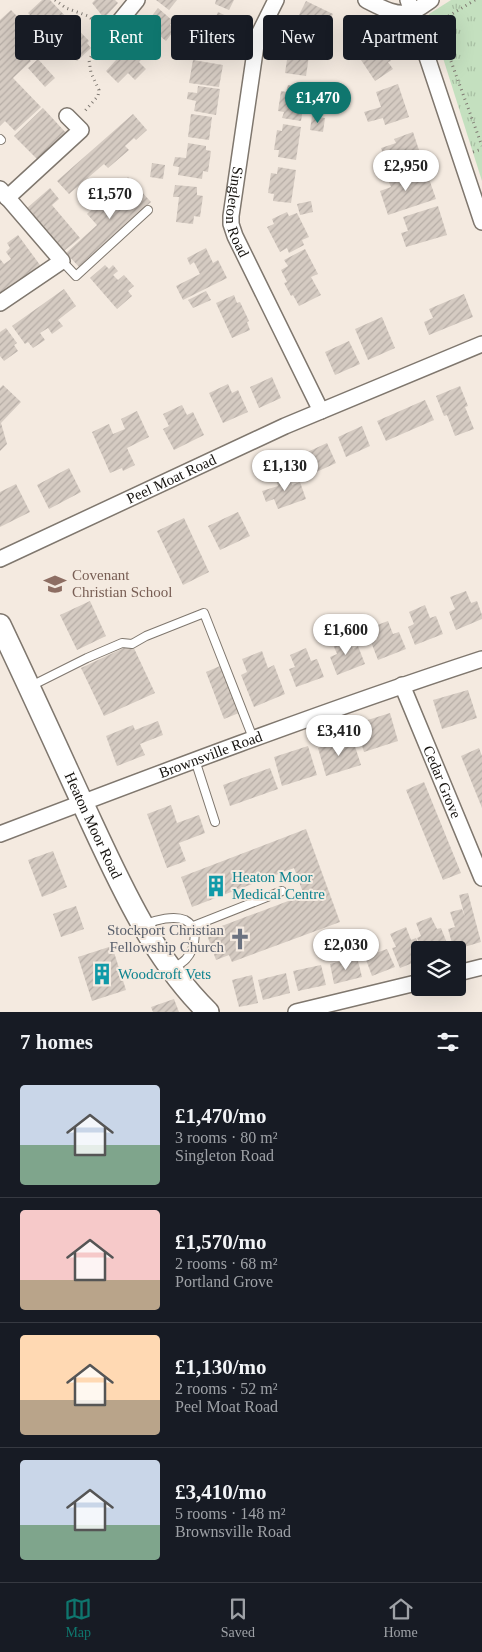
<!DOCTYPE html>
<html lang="en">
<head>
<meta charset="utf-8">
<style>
  body { margin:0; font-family:"Times New Roman",serif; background:#20242c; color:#f1f3f6; height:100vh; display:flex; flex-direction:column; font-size:19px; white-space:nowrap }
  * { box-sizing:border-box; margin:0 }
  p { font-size:16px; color:#9ea1a6 }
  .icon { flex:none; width:28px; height:28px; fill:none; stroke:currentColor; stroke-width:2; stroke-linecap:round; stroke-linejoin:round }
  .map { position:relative; height:1012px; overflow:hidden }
  .side { display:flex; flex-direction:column; background:#171b24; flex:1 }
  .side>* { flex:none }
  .banner { position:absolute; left:15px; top:15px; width:452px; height:45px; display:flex; gap:10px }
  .tools { position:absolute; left:411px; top:941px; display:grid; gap:10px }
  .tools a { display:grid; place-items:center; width:55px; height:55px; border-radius:5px; background:#171b24; box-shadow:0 5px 20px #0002; font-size:25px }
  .price { position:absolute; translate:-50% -42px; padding:0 11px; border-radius:18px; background:#fff; color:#222; font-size:16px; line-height:32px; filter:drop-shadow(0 1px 2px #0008) }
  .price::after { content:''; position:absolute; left:50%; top:30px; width:15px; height:11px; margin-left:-8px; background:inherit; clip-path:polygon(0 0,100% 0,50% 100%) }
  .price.on { background:#0f766e; color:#fff }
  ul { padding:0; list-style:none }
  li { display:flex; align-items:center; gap:15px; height:125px; padding:0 20px }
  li+li { border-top:1px solid #363941 }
  li span { display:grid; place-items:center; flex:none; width:140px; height:100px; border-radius:5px; color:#555 }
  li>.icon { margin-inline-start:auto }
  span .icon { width:60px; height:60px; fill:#fffc; stroke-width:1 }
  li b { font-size:21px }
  h2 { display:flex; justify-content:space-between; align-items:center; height:60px; padding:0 20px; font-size:21px }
  .pill { padding:0 18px; border-radius:5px; background:#171b24; box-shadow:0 5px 20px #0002; font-size:18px; line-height:45px }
  .pill.on { background:#0f766e; color:#fff }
  .tab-bar { display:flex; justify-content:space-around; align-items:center; height:70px; border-top:1px solid #363941; background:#171b24; font-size:14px; color:#9ea1a6 }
  .tab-bar a { display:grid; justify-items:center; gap:2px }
  .tab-bar .on { color:#0f766e }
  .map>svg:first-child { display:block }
  .park { fill:url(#park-tufts) }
  .building { fill:url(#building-hatch) }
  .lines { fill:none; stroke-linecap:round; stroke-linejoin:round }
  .lane-casing { stroke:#7f776e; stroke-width:10 }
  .street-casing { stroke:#7f776e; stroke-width:18 }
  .secondary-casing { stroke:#7f776e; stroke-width:24 }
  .path { stroke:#807a73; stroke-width:3; stroke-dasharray:1 4; stroke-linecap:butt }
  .lane { stroke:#fff; stroke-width:8 }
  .street { stroke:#fff; stroke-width:15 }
  .secondary { stroke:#fff; stroke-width:21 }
  .labels { text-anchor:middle; stroke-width:4; stroke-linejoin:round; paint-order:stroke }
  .street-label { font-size:15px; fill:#16130f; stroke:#f4eae0 }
  .education-label { font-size:15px; fill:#785e54; stroke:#f4eae0; text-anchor:start }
  .culture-label { font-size:15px; fill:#0d838f; stroke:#f4eae0; text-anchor:start }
  .worship-label { font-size:15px; fill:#5b616d; stroke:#f4eae0; text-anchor:end }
</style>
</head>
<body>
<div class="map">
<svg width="482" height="1012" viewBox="0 0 482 1012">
  <defs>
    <pattern id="park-tufts" width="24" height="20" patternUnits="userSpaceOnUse" patternTransform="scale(1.25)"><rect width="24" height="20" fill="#c4e0bf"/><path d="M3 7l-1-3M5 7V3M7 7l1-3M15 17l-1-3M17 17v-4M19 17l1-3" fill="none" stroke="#a8bfa3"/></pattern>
    <pattern id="building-hatch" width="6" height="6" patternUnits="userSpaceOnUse" patternTransform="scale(1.25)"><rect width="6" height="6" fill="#d5cbc2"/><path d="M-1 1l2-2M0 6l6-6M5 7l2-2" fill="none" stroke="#b6ada6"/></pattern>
  </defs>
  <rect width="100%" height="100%" fill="#f4eae0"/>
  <path class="park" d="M 451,0 L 482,0 L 482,181 L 429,14 Z"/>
  <path class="building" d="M 42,0 L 50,0 L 89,41 L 87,43 L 91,48 L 77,61 L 63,46 L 55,54 L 48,47 L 54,40 L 28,13 Z
    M 95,0 L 115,0 L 118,3 L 104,18 L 92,3 Z
    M 156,0 L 177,0 L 169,10 Z
    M 216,0 L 234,0 L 229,10 L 215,4 Z
    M 306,1 L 333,14 L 323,38 L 302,28 L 304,25 L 296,21 Z
    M 158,8 L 173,21 L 170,25 L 175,29 L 166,41 L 160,36 L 155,44 L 161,48 L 152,59 L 146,54 L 139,62 L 146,69 L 135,80 L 128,73 L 118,83 L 106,71 L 126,49 Z
    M 11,10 L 36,36 L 20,50 L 31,61 L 13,78 L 41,107 L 15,131 L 5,121 L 0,126 L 0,20 Z
    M 218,12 L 233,19 L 230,24 L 236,26 L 226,48 L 220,45 L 218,50 L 204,43 Z
    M 374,39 L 378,46 L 381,45 L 391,61 L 388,62 L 393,69 L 375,81 L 355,51 Z
    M 288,53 L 309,56 L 306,76 L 285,73 Z
    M 38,59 L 55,78 L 45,87 L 28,68 Z
    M 193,60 L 223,65 L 219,87 L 189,83 Z
    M 398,84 L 409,117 L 385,125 L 383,118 L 368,122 L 364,112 L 381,107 L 376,92 Z
    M 288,85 L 306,88 L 301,121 L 282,118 L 284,112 L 278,111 L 281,91 L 286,92 Z
    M 198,86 L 220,89 L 216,115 L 194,111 L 196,101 L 187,99 L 188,92 L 197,93 Z
    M 43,108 L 67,134 L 39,161 L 14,136 Z
    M 133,114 L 147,130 L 136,140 L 134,138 L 125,146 L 129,150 L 108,168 L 104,164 L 69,194 L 57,181 Z
    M 191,114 L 212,117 L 209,140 L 188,137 Z
    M 312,116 L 325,118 L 323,132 L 310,130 Z
    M 283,124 L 301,127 L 296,160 L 278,157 L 279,150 L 274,150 L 277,130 L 282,131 Z
    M 413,132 L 422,159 L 402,165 L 401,162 L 387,166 L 381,148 L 396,143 L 394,139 Z
    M 188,143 L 206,146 L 206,150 L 211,151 L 208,172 L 203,171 L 202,179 L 178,175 L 179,167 L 173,166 L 175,157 L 186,158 Z
    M 152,163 L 165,165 L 163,179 L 150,177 Z
    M 278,167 L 296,170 L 291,203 L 273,201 L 274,194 L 268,193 L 271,173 L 277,174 Z
    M 405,168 L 409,179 L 427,173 L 436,199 L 388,215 L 380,191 L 391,187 L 386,175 Z
    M 128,177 L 151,202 L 80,268 L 66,253 L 97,225 L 87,214 Z
    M 175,185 L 197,187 L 197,195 L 203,196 L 200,217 L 194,216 L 193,224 L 176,222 L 179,197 L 173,197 Z
    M 50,188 L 59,199 L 52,205 L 80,238 L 64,251 L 27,208 Z
    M 311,201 L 313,212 L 300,215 L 297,204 Z
    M 438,206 L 447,235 L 406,247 L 401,233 L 408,231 L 403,217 Z
    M 287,212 L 289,216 L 297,213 L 309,237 L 302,240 L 304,245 L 289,253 L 287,248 L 280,252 L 267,227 L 274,224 L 272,219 Z
    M 18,235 L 40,265 L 0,294 L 0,259 L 4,264 L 11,259 L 6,252 L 10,248 L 7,243 Z
    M 206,248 L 213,263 L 218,260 L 227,278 L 183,300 L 176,286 L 200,274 L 194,262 L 190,265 L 187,258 Z
    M 305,249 L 318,274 L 311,277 L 321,295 L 299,306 L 293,295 L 291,296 L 284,283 L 287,282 L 281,270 L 288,266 L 284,260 Z
    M 105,265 L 109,269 L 113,265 L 118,271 L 113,275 L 118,280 L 124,275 L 134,286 L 128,291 L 132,296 L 117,309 L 90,278 Z
    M 64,289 L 76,306 L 58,320 L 63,326 L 52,334 L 48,328 L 40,333 L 45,340 L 33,348 L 28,342 L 25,344 L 12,326 Z
    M 206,291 L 211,300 L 193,308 L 188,300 Z
    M 464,294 L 473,317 L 429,335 L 424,322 L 433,318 L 429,309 Z
    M 234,295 L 237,303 L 240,302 L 249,321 L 247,322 L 250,330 L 232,338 L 216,303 Z
    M 382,317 L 395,348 L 368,360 L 355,329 Z
    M 6,328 L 17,343 L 14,345 L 18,351 L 4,361 L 0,356 L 0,332 Z
    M 349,341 L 360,364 L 335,375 L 325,352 Z
    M 272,377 L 281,398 L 259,408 L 250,387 Z
    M 228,384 L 232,393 L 238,390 L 248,412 L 223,423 L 209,393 Z
    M 3,385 L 21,402 L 1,423 L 7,444 L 0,451 L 0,388 Z
    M 460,386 L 468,406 L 465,407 L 474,429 L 455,436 L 447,415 L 444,416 L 436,396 Z
    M 425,400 L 434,420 L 386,441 L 377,421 Z
    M 182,405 L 187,415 L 193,412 L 204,435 L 174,450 L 163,429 L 169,426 L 163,414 Z
    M 137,411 L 149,437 L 127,448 L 135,465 L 123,471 L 122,468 L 110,473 L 92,432 L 109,424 L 113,434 L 125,429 L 121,419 Z
    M 362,426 L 370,446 L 346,457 L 338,437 Z
    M 327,443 L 336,463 L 312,474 L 303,454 Z
    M 69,468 L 81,492 L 49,509 L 37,485 Z
    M 288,472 L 292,485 L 300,482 L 306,499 L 278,509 L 274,499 L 266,502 L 262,491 L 278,486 L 275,476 Z
    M 16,484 L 30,512 L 0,527 L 0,492 Z
    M 238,512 L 250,536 L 220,550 L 208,526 Z
    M 184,518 L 209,572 L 183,585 L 157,531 Z
    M 466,591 L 471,603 L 477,601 L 482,615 L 482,619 L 456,630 L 449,612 L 455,609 L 450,597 Z
    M 90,601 L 106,636 L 77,650 L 60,615 Z
    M 425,605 L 430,618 L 436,616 L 443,634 L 415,645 L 408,627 L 414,624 L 409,612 Z
    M 388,621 L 393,634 L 399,632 L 406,649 L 378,660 L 371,642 L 377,640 L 372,627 Z
    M 348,636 L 353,649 L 358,646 L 365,664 L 337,675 L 330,657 L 337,654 L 332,642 Z
    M 132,644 L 155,693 L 104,716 L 81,668 Z
    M 306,648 L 311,661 L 317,659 L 324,677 L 296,687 L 289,669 L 295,667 L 290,655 Z
    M 262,651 L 268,668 L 274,665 L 285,694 L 254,707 L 241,675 L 247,672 L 242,659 Z
    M 220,666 L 239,713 L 224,719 L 206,672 Z
    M 468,690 L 477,718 L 442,729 L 433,700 Z
    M 390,713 L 398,741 L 364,752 L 355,724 Z
    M 158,721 L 163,735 L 140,744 L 145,755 L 117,766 L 106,736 L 133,725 L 135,730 Z
    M 352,737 L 361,765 L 326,776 L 318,748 Z
    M 308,746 L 317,775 L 282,786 L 274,757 Z
    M 479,748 L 482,756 L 482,808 L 461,756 Z
    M 270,768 L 278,789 L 230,806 L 223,785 Z
    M 424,782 L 461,873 L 443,880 L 406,790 Z
    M 171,805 L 177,823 L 199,815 L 205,833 L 179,843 L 186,861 L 167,868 L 147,814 Z
    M 306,829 L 340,922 L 232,962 L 229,955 L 216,960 L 206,932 L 304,895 L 294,868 L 192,907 L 181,877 Z
    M 53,851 L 67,887 L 42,897 L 28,860 Z
    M 468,893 L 481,942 L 454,950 L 448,929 L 455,927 L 450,912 L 462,909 L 465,917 L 459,895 Z
    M 76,906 L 84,929 L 61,937 L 53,914 Z
    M 431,917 L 437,929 L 441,928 L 449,948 L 444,950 L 423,950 L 417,938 L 421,936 L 416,923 Z
    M 406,927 L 411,940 L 416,938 L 421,950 L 420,960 L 400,968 L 392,948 L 396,947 L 390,934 Z
    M 112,946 L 126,990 L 92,1001 L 78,957 Z
    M 387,949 L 395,967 L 372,976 L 365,957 Z
    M 357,957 L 362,977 L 334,984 L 330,964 Z
    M 321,965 L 326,985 L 298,991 L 293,971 Z
    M 286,973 L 290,993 L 263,1000 L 258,980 Z
    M 252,975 L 258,1003 L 239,1007 L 232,980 Z
    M 174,999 L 179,1012 L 153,1012 L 151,1007 Z"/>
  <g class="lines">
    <g class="lane-casing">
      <path id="lane" d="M 0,139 L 1,140
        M 62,261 L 76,276 L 148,210
        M 31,686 L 87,658 L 122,643 L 132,644 L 146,636 L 204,613 L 253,738
        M 195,760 L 215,822
        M 146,924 C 156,920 174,915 185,920 C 200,928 195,949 186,959 C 182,963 177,966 173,969
        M 191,927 L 282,891"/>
    </g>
    <g class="street-casing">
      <g id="street">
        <path id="s1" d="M 276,0 L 257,38 L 231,216 L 231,224 L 235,236 L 321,411"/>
        <path d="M 366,0 C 378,6 396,17 411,12 C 418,10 425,4 431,0"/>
        <path d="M 408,0 L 482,222"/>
        <path d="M 119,22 L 137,0"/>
        <path d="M 0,189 L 62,261 L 0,303"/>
        <path d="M 7,198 L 81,130 L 67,116"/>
        <path id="s2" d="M 0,559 L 285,426 L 482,344"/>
        <path id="s3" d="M 402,685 L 482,878"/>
        <path id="s4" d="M 0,834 C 160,773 320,712 482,659"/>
        <path d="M 458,973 L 482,967"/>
        <path d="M 296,1012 L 420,982"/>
      </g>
    </g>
    <g class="secondary-casing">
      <g id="secondary">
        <path id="s5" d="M 0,625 C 30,688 59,752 88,815 C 120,884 153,958 208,1012"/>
      </g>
    </g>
    <path class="path" d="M 55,0 L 66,8 L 88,16 L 106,31 L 89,60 L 91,73 L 99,90 L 98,96 L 83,113
      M 475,0 L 437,23 L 482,146
      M 473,152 L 482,149"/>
    <use href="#lane" class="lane"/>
    <use href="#street" class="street"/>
    <use href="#secondary" class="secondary"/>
  </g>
  <defs>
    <g id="school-bare" transform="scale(1.725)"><path d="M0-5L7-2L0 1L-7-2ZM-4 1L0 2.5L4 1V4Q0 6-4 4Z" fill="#8d6e63" stroke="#f4eae0" stroke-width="2.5" paint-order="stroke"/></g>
    <g id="building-bare" transform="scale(1.725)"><path d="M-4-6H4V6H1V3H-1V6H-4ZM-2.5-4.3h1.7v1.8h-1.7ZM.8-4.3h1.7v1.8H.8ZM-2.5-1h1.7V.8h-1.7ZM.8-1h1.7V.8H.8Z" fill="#0f9aa8" stroke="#f4eae0" stroke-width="2.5" paint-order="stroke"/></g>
    <g id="church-bare" transform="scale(1.725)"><path d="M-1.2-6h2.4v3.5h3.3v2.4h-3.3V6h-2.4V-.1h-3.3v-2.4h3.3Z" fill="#6b7280" stroke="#f4eae0" stroke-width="2.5" paint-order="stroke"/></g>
  </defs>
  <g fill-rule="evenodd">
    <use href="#school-bare" x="55" y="584"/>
    <use href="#building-bare" x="216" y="886"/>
    <use href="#church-bare" x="240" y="939"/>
    <use href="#building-bare" x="102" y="974"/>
  </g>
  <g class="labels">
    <g class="street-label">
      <text dy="5" stroke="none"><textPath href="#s1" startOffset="219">Singleton Road</textPath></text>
      <text dy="5" stroke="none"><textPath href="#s2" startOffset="189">Peel Moat Road</textPath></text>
      <text dy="5" stroke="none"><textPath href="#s4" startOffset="225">Brownsville Road</textPath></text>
      <text dy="5" stroke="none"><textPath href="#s3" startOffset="105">Cedar Grove</textPath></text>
      <text dy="5" stroke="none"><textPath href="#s5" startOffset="221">Heaton Moor Road</textPath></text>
    </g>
    <g class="education-label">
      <text x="72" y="580">Covenant<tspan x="72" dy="17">Christian School</tspan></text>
    </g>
    <g class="culture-label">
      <text x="232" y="882">Heaton Moor<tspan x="232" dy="17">Medical Centre</tspan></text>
      <text x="118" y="979">Woodcroft Vets</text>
    </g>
    <g class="worship-label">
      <text x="224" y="935">Stockport Christian<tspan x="224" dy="17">Fellowship Church</tspan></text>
    </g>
  </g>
</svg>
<div class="tools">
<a><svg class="icon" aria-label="layers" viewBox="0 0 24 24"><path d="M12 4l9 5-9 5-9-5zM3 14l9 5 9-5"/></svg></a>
</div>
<b class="price on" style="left:318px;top:124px">£1,470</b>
<b class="price" style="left:406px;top:192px">£2,950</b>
<b class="price" style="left:110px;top:220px">£1,570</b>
<b class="price" style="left:285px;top:492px">£1,130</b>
<b class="price" style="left:346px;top:656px">£1,600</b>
<b class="price" style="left:339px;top:757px">£3,410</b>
<b class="price" style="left:346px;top:971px">£2,030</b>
<div class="banner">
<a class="pill">Buy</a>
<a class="pill on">Rent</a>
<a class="pill">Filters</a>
<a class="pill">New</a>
<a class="pill">Apartment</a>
</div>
</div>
<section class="side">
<h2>7 homes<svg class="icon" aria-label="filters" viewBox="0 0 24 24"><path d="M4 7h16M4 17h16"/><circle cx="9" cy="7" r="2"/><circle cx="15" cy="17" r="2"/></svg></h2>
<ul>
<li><span style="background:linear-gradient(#c9d6e8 60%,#7fa58c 0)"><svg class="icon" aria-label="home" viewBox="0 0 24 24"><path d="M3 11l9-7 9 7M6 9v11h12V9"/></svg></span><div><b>£1,470/mo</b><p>3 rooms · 80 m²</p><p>Singleton Road</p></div></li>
<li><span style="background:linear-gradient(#f6c9c9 70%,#b9a48a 0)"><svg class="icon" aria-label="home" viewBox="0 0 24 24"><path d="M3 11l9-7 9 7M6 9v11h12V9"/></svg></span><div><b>£1,570/mo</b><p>2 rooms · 68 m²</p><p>Portland Grove</p></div></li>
<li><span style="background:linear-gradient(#ffd9b3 65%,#b9a48a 0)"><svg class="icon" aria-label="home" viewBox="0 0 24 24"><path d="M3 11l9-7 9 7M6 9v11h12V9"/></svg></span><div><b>£1,130/mo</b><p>2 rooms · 52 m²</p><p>Peel Moat Road</p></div></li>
<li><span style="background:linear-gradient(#c9d6e8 65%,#7fa58c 0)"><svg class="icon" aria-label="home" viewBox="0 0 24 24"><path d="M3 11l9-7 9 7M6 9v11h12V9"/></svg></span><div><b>£3,410/mo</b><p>5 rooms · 148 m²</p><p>Brownsville Road</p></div></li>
</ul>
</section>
<nav class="tab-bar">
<a class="on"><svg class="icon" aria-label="map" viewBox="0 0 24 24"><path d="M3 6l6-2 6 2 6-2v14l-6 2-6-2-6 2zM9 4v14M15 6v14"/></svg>Map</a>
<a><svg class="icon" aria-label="saved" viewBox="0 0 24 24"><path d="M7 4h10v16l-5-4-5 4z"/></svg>Saved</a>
<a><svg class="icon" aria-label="home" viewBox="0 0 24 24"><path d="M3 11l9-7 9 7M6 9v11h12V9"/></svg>Home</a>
</nav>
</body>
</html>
